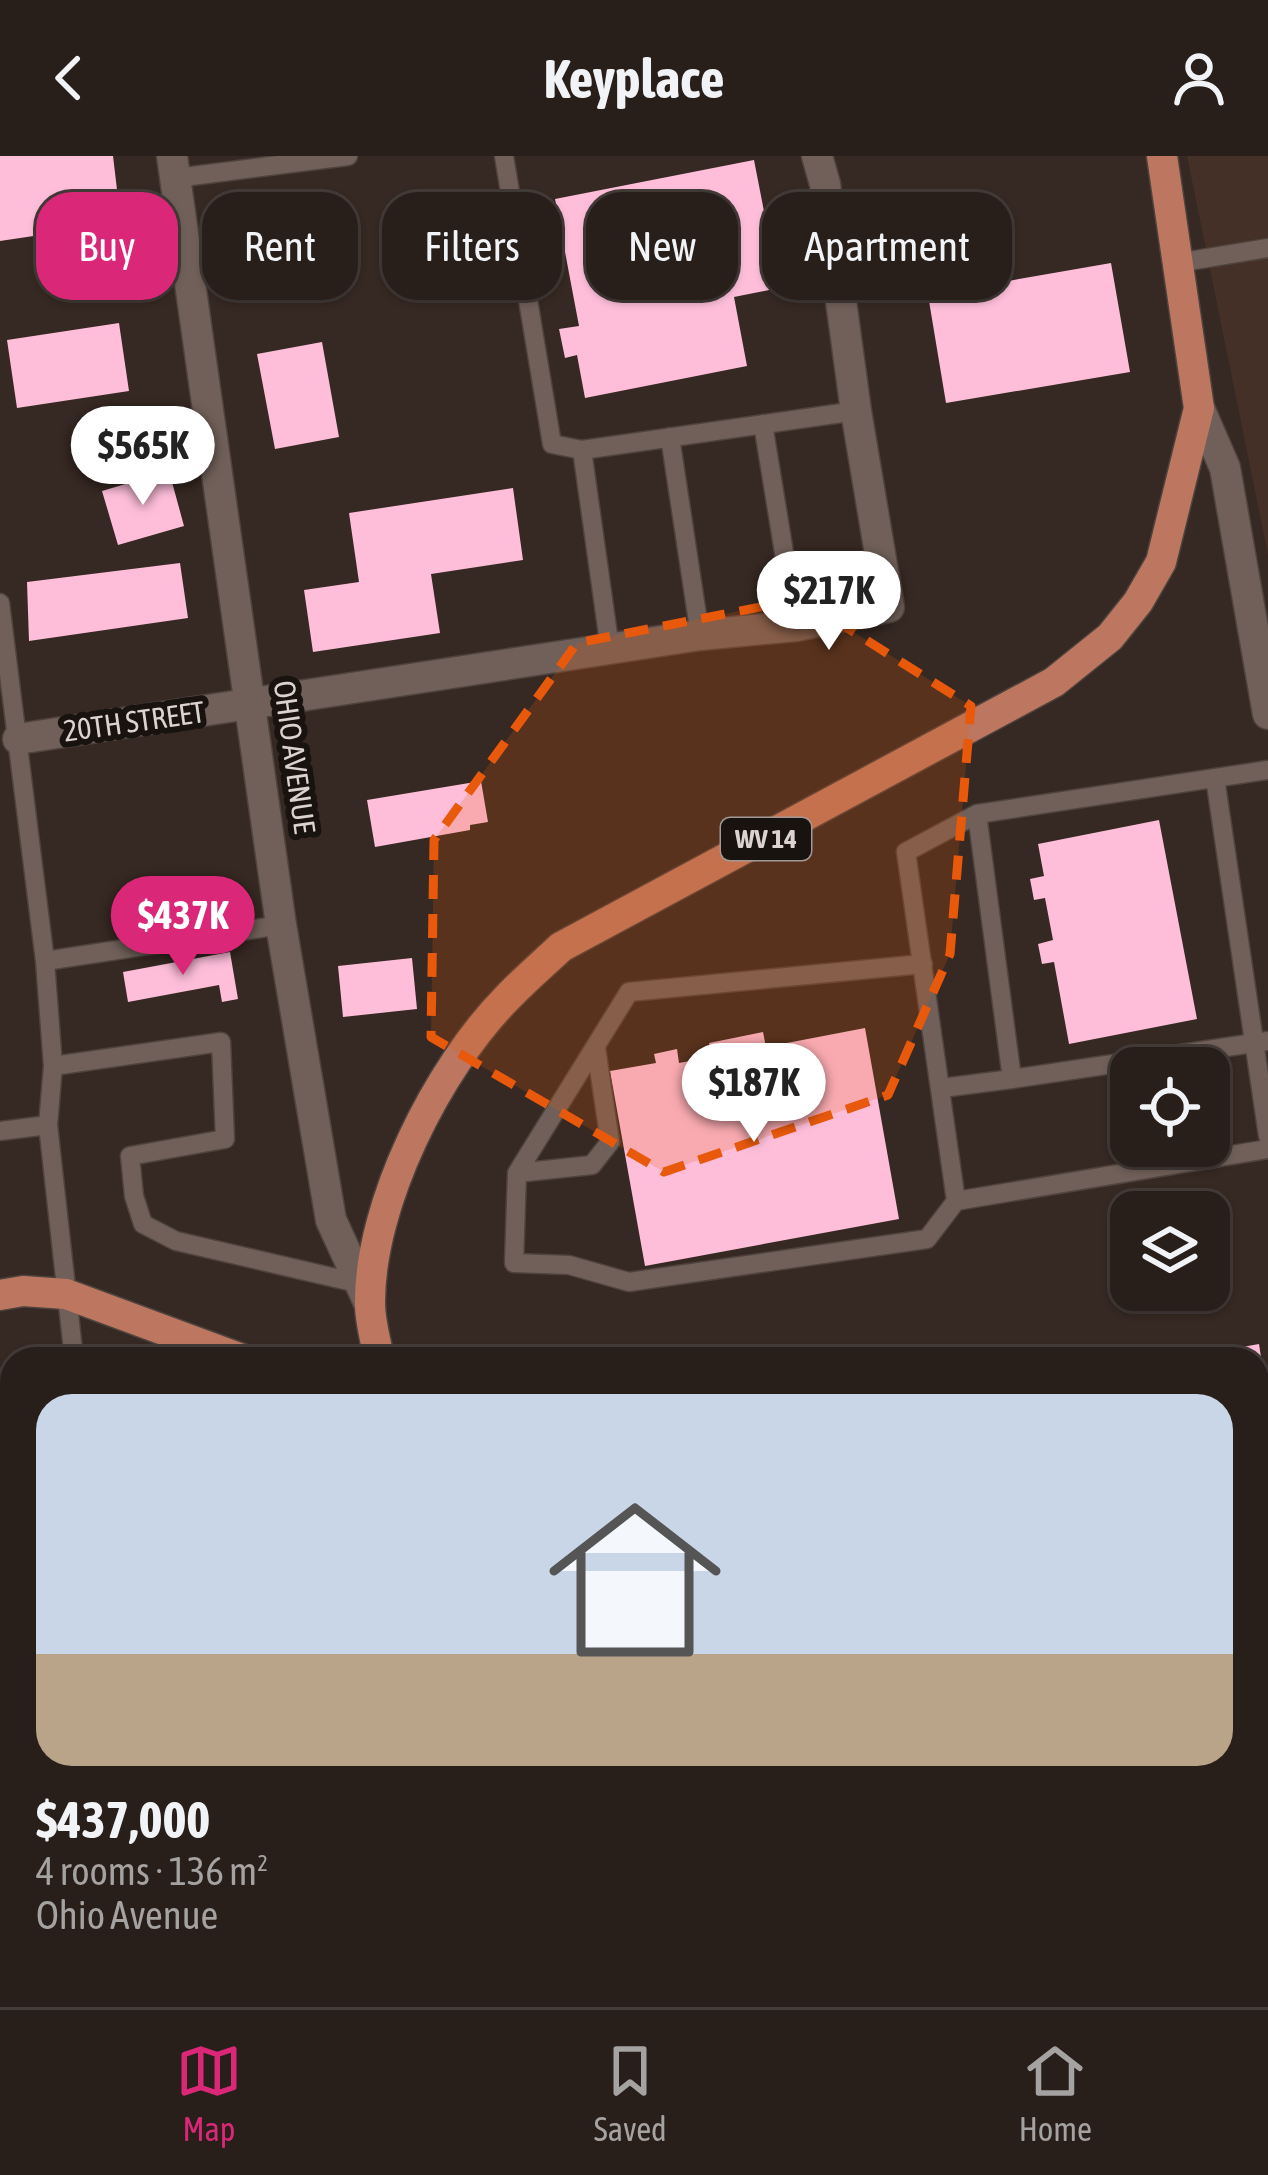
<!DOCTYPE html>
<html lang="en">
<head>
<meta charset="utf-8">
<style>
  body { margin:0; font-family:"Asap Condensed",sans-serif; background:#302723; color:#f1f3f6; height:100vh; display:flex; flex-direction:column; font-size:45px; white-space:nowrap }
  * { box-sizing:border-box; margin:0 }
  p { font-size:39px; color:#a5a2a2 }
  .icon { flex:none; width:66px; height:66px; fill:none; stroke:currentColor; stroke-width:2; stroke-linecap:round; stroke-linejoin:round }
  .map { position:relative; flex:1; overflow:hidden }
  .panel { position:absolute; left:0px; top:1191px; width:1269px; height:660px; display:flex; flex-direction:column; background:#281e1a; border-radius:36px 36px 0 0; box-shadow:0 3px 9px #0004,0 0 0 3px #443c39 }
  .panel>* { flex:none }
  .guide { position:absolute; left:36px; top:36px; width:1197px; height:108px; display:flex; gap:24px }
  .tools { position:absolute; left:1110px; top:891px; display:grid; gap:24px }
  .tools a { display:grid; place-items:center; width:120px; height:120px; border-radius:24px; background:#281e1a; box-shadow:0 3px 9px #0004,0 0 0 3px #443c39; font-size:60px }
  .price { position:absolute; translate:-50% -102px; padding:0 27px; border-radius:42px; background:#fff; color:#222; font-size:39px; line-height:78px; filter:drop-shadow(0 3px 6px #0008) }
  .price::after { content:''; position:absolute; left:50%; top:72px; width:36px; height:27px; margin-left:-18px; background:inherit; clip-path:polygon(0 0,100% 0,50% 100%) }
  .price.active { background:#db2777; color:#fff }
  ul { padding:0; list-style:none }
  li { display:grid; align-content:center; gap:24px; height:636px; padding:0 36px }
  li+li { border-top:3px solid #443c39 }
  li span { display:grid; place-items:center; height:372px; border-radius:36px; color:#555 }
  li>.icon { margin-inline-start:auto }
  span .icon { width:216px; height:216px; fill:#fffc; stroke-width:1 }
  li b { font-size:51px }
  .pill { padding:0 42px; border-radius:36px; background:#281e1a; box-shadow:0 3px 9px #0004,0 0 0 3px #443c39; font-size:42px; line-height:108px }
  .pill.active { background:#db2777; color:#fff }
  header { display:flex; justify-content:space-between; align-items:center; height:156px; padding:0 36px; background:#281e1a; font-size:54px; font-weight:700 }
  .tab-bar { display:flex; justify-content:space-around; align-items:center; height:168px; border-top:3px solid #443c39; background:#281e1a; font-size:33px; color:#a5a2a2 }
  .tab-bar a { display:grid; justify-items:center; gap:6px }
  .tab-bar .active { color:#db2777 }
  .map>svg:first-child { display:block }
  .built { fill:#443026 }
  .building { fill:#febeda }
  .lines { fill:none; stroke-linecap:round; stroke-linejoin:round }
  .lane-casing { stroke:#4f433e; stroke-width:21 }
  .street-casing { stroke:#4f433e; stroke-width:33 }
  .primary-casing { stroke:#4f433e; stroke-width:33 }
  .lane { stroke:#706059; stroke-width:18 }
  .street { stroke:#706059; stroke-width:30 }
  .primary { stroke:#bd7760; stroke-width:30 }
  .marked { fill:#e8590c; fill-opacity:0.2; stroke:#e8590c; stroke-width:9; stroke-dasharray:24 15; stroke-linejoin:round }
  .labels { text-anchor:middle; stroke-width:12; stroke-linejoin:round; paint-order:stroke }
  .shield { fill:#191310; stroke:#a29996; stroke-width:3 }
  .shield-label { font-size:27px; font-weight:bold; fill:#dcd3cf }
  .street-label { font-size:30px; fill:#dcd3cf; stroke:#191310 }
</style>
</head>
<body>
<header><svg class="icon" aria-label="back" viewBox="0 0 24 24"><path d="M15 5l-7 7 7 7"/></svg>Keyplace<svg class="icon" aria-label="person" viewBox="0 0 24 24"><circle cx="12" cy="8" r="4"/><path d="M4 21q1-7 8-7t8 7"/></svg></header>
<div class="map">
<svg width="1268" height="1851" viewBox="0 0 1268 1851">
  <rect width="100%" height="100%" fill="#362822"/>
  <path class="built" d="M 1187,0 L 1268,0 L 1268,399 Z"/>
  <path class="building" d="M 0,0 L 113,0 L 121,67 L 0,85 Z
    M 754,4 L 779,132 L 734,141 L 747,210 L 585,242 L 577,199 L 565,202 L 559,173 L 579,170 L 555,43 Z
    M 1111,107 L 1130,216 L 946,247 L 928,139 Z
    M 119,167 L 129,235 L 17,252 L 7,184 Z
    M 322,186 L 339,281 L 275,293 L 257,198 Z
    M 169,315 L 184,370 L 118,389 L 102,335 Z
    M 513,332 L 523,404 L 431,418 L 440,477 L 313,496 L 304,434 L 359,426 L 349,357 Z
    M 180,407 L 188,462 L 29,485 L 27,426 Z
    M 481,625 L 488,666 L 470,669 L 470,674 L 375,691 L 367,644 Z
    M 1159,664 L 1197,863 L 1069,888 L 1054,806 L 1042,808 L 1038,788 L 1053,784 L 1045,742 L 1034,744 L 1030,723 L 1044,720 L 1038,688 Z
    M 230,796 L 238,843 L 222,846 L 219,829 L 128,846 L 123,816 Z
    M 412,802 L 417,853 L 343,861 L 338,810 Z
    M 865,872 L 899,1063 L 645,1110 L 610,915 L 656,907 L 654,898 L 677,893 L 679,907 L 712,901 L 709,887 L 763,876 L 766,891 Z
    M 1259,1188 L 1268,1247 L 1268,1381 L 1257,1383 L 1257,1203 L 1186,1201 Z"/>
  <g class="lines">
    <g class="lane-casing">
      <path id="lane" d="M 504,0 L 552,288 L 582,294 L 856,255
        M 176,22 L 348,0
        M 1177,107 L 1268,92
        M 763,268 L 796,470
        M 670,281 L 700,479
        M 582,294 L 610,493
        M 0,447 L 45,805 L 53,910 L 48,969 L 0,975
        M 1268,614 L 977,658 L 1012,923 L 1268,885
        M 1215,622 L 1268,980
        M 45,805 L 281,769
        M 923,808 L 629,836 L 517,1017 L 514,1107 L 569,1109 L 629,1126 L 927,1083 L 956,1045 L 1268,993
        M 53,910 L 221,886 L 225,983 L 130,1000 L 134,1040 L 143,1068 L 176,1085 L 357,1127
        M 942,932 L 1012,923
        M 48,969 L 74,1203
        M 517,1017 L 592,1009 L 610,986 L 596,892
        M 956,1045 L 906,696 L 977,658
        M 0,1349 L 12,1348
        M 0,1448 L 12,1446
        M 0,1547 L 12,1545
        M 0,1749 L 12,1747
        M 157,1839 L 158,1851
        M 177,1851 L 252,1839
        M 445,1851 L 499,1842"/>
    </g>
    <g class="street-casing">
      <path id="street" d="M 172,0 L 281,769 L 331,1064 L 370,1149
        M 1199,252 L 1225,312 L 1268,558
        M 18,583 L 700,479 L 796,470 L 889,451 L 856,255 L 825,28 L 817,0"/>
    </g>
    <g class="primary-casing">
      <path id="primary" d="M 0,1139 L 23,1135 L 66,1138 L 242,1203
        M 379,1203 C 376,1185 370,1166 370,1148 C 369,1048 438,912 507,842 C 524,824 543,808 561,791 L 1054,526 L 1110,481 L 1138,446 L 1161,406 L 1199,252 L 1162,0
        M 1257,1667 L 1268,1660
        M 499,1839 L 501,1851
        M 521,1839 L 530,1851
        M 961,1851 L 980,1839"/>
    </g>
    <use href="#lane" class="lane"/>
    <use href="#street" class="street"/>
    <use href="#primary" class="primary"/>
  </g>
  <path class="marked" d="M 801,443 L 971,550 L 950,798 L 888,939 L 664,1016 L 431,881 L 434,684 L 577,487 Z"/>
  <g class="labels">
    <rect class="shield" x="721" y="662" width="90" height="42" rx="9"/>
    <g class="shield-label">
      <text x="766" y="692">WV 14</text>
    </g>
    <g class="street-label">
      <text transform="translate(134 566) rotate(-8)" y="10">20TH STREET</text>
      <text transform="translate(294 601) rotate(82)" y="10">OHIO AVENUE</text>
    </g>
  </g>
</svg>
<div class="tools">
<a><svg class="icon" aria-label="locate" viewBox="0 0 24 24"><circle cx="12" cy="12" r="6"/><path d="M12 2v4M12 18v4M2 12h4M18 12h4"/></svg></a>
<a><svg class="icon" aria-label="layers" viewBox="0 0 24 24"><path d="M12 4l9 5-9 5-9-5zM3 14l9 5 9-5"/></svg></a>
</div>
<b class="price" style="left:143px;top:352px">$565K</b>
<b class="price" style="left:829px;top:497px">$217K</b>
<b class="price active" style="left:183px;top:822px">$437K</b>
<b class="price" style="left:754px;top:989px">$187K</b>
<div class="guide">
<a class="pill active">Buy</a>
<a class="pill">Rent</a>
<a class="pill">Filters</a>
<a class="pill">New</a>
<a class="pill">Apartment</a>
</div>
<section class="panel">
<ul>
<li><span style="background:linear-gradient(#c9d6e8 70%,#b9a48a 0)"><svg class="icon" aria-label="home" viewBox="0 0 24 24"><path d="M3 11l9-7 9 7M6 9v11h12V9"/></svg></span><div><b>$437,000</b><p>4 rooms · 136 m²</p><p>Ohio Avenue</p></div></li>
</ul>
</section>
</div>
<nav class="tab-bar">
<a class="active"><svg class="icon" aria-label="map" viewBox="0 0 24 24"><path d="M3 6l6-2 6 2 6-2v14l-6 2-6-2-6 2zM9 4v14M15 6v14"/></svg>Map</a>
<a><svg class="icon" aria-label="saved" viewBox="0 0 24 24"><path d="M7 4h10v16l-5-4-5 4z"/></svg>Saved</a>
<a><svg class="icon" aria-label="home" viewBox="0 0 24 24"><path d="M3 11l9-7 9 7M6 9v11h12V9"/></svg>Home</a>
</nav>
</body>
</html>
